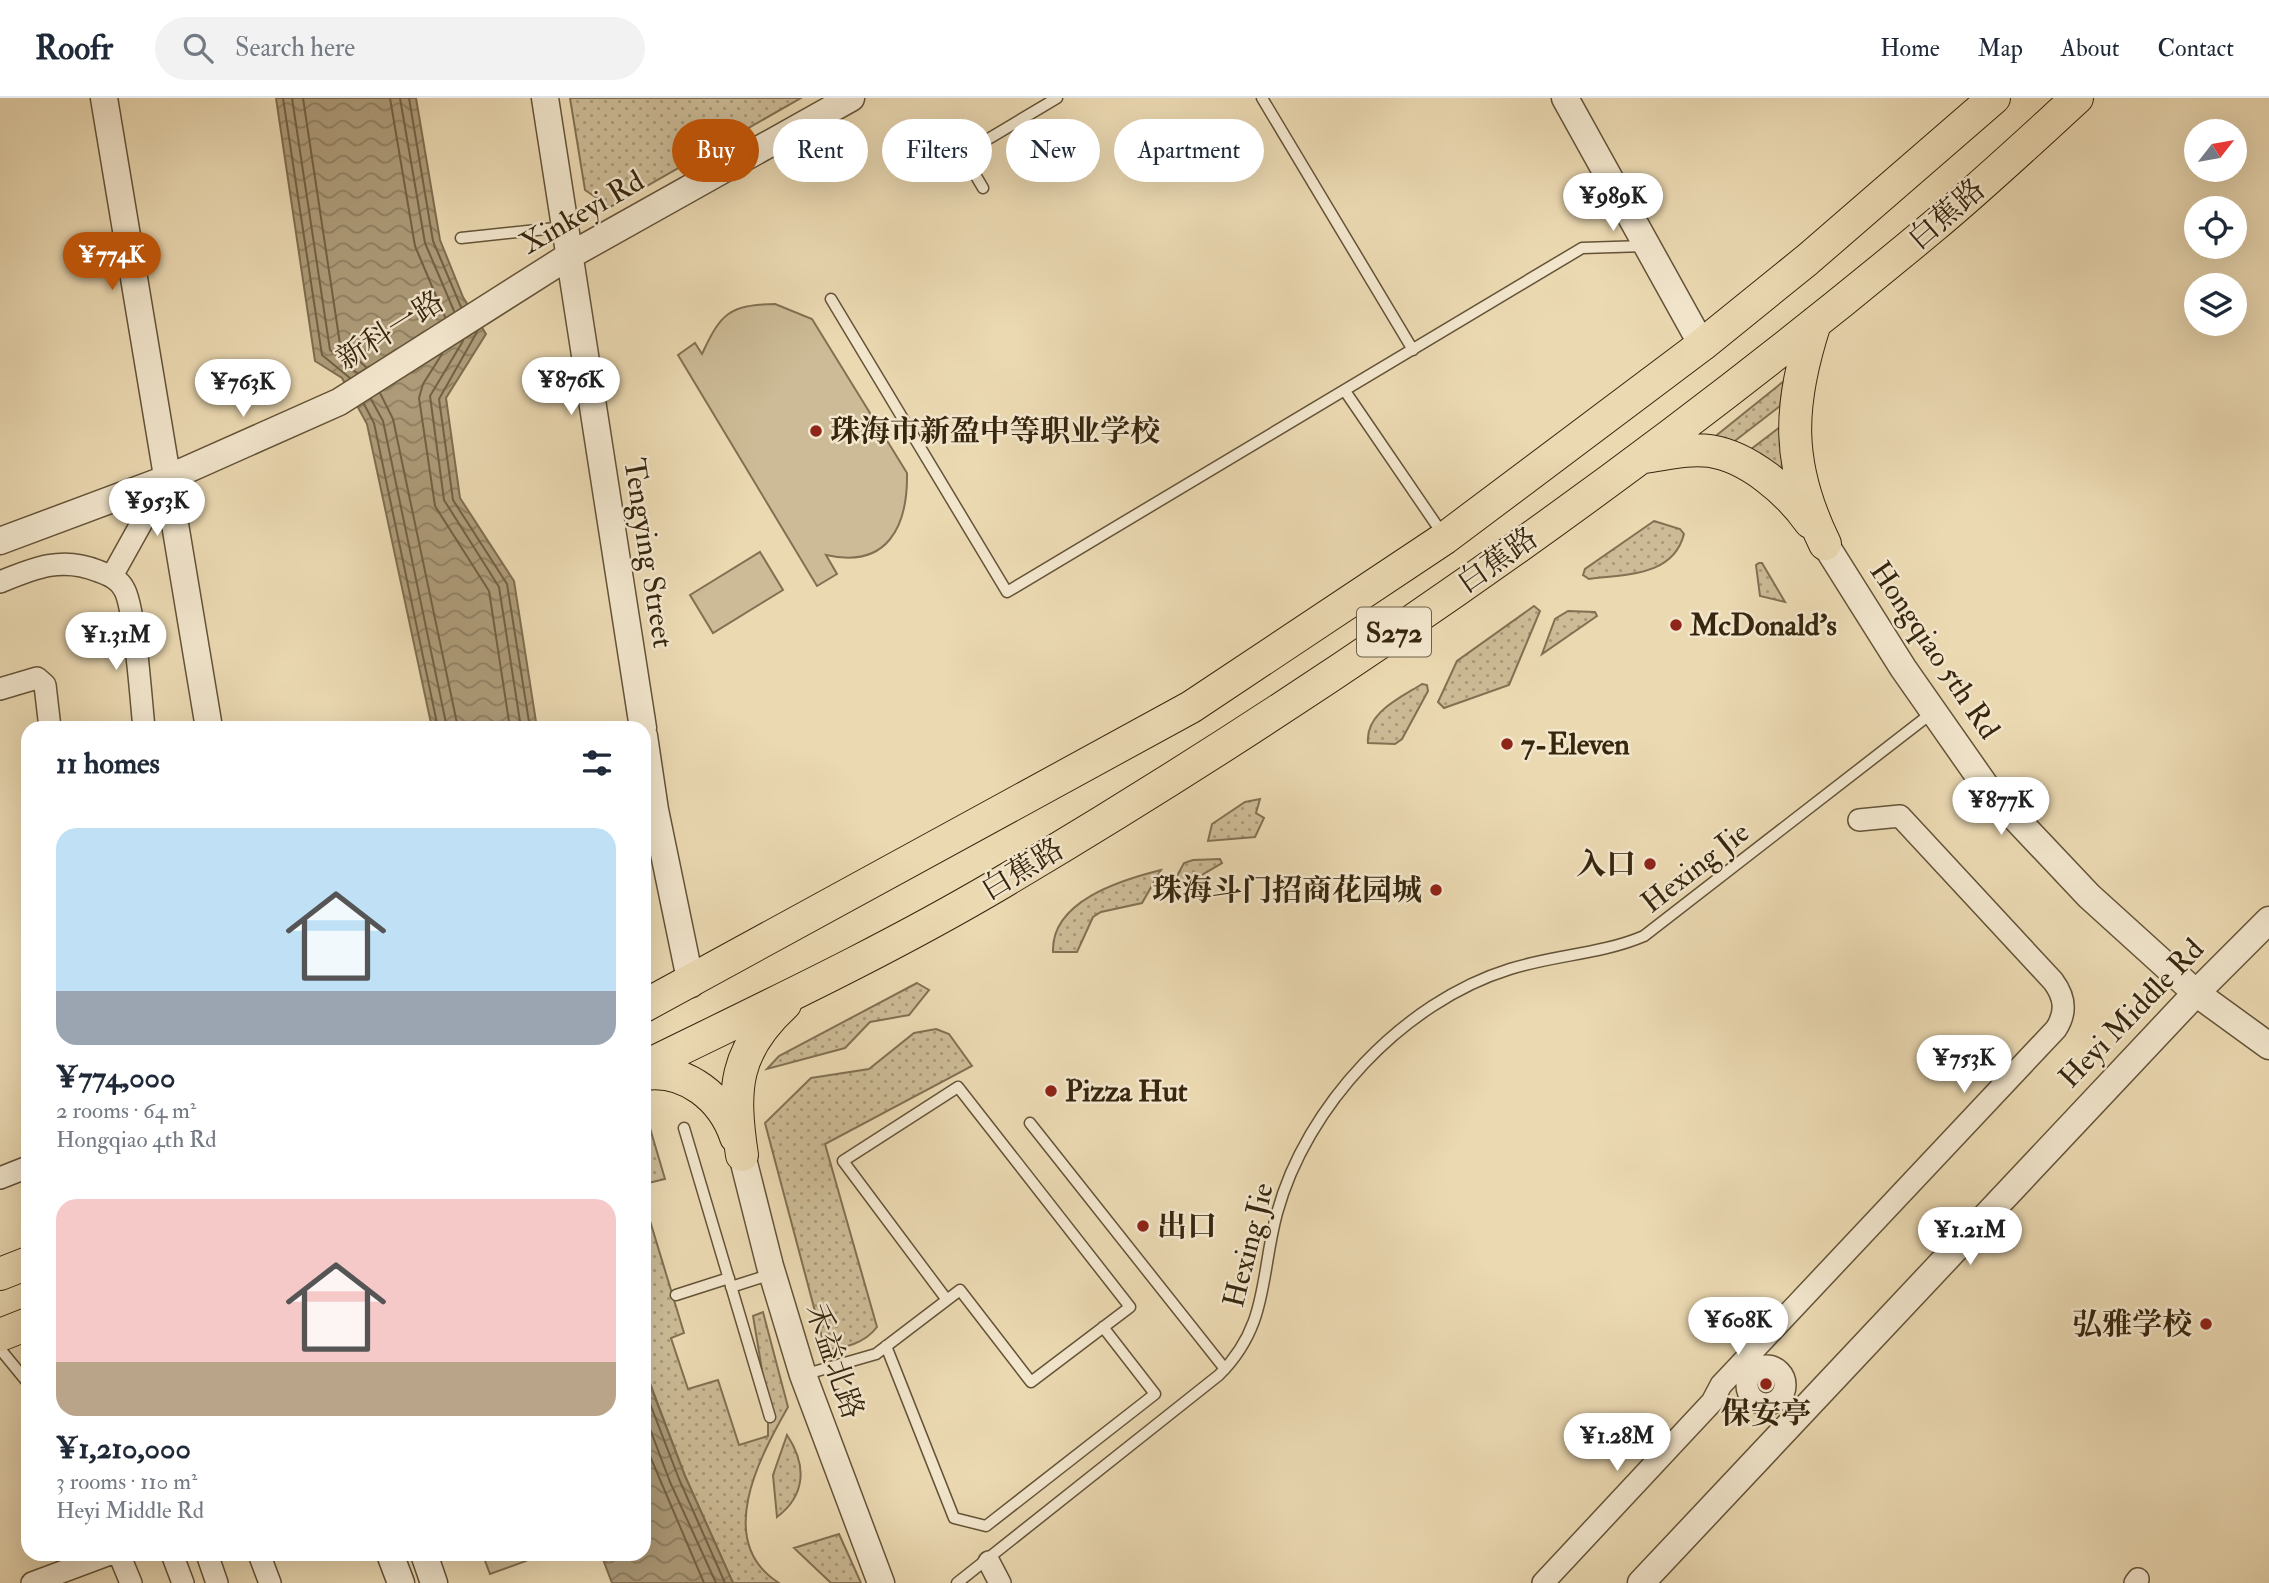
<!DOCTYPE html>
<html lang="en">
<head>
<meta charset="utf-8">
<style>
  body { margin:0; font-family:"IM FELL Double Pica","Noto Serif SC",serif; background:#f2f2f3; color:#1f2937; height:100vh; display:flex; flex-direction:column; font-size:26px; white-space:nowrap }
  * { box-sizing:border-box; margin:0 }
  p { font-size:23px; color:#747a83 }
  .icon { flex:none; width:38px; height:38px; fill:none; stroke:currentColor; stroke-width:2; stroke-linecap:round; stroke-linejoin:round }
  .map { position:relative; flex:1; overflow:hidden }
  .details { position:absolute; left:21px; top:623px; width:630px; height:840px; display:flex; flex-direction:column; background:#fff; border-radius:21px; box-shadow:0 7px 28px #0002 }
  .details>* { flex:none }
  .hud { position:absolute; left:672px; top:21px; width:665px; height:63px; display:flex; gap:14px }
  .needle { width:46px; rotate:59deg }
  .tools { position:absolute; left:2184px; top:21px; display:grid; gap:14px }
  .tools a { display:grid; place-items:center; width:63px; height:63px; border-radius:50%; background:#fff; box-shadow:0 7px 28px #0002; font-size:35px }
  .price { position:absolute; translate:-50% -60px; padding:0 16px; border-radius:24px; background:#fff; color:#222; font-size:23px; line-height:46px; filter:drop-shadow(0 2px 4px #0008) }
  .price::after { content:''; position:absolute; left:50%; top:42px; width:21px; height:16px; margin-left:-10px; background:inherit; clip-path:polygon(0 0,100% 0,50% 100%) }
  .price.selected { background:#b45309; color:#fff }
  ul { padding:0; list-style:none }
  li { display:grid; align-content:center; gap:14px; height:371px; padding:0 35px }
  li span { display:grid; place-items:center; height:217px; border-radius:21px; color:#555 }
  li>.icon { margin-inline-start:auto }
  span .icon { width:126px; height:126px; fill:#fffc; stroke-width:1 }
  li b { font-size:30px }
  h2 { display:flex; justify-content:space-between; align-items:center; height:84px; padding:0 35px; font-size:30px }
  .chip { padding:0 24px; border-radius:32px; background:#fff; box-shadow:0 7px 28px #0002; font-size:24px; line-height:63px }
  .chip.selected { background:#b45309; color:#fff }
  header { display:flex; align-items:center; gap:42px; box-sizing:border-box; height:98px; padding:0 35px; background:#fff; border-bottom:2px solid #e0e1e3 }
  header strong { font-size:33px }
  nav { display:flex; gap:38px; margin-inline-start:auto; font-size:24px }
  .search { width:490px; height:63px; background:#f2f2f3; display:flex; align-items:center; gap:18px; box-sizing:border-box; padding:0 24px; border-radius:38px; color:#747a83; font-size:26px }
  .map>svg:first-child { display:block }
  .grass { fill:url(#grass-dots); stroke:#827052; stroke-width:2 }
  .pitch { fill:#ccbb96; stroke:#827052; stroke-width:2 }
  .water { fill:url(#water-waves); stroke:#7e6d4f; stroke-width:2 }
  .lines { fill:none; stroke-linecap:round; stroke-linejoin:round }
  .shore { stroke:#726144; stroke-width:2 }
  .service-casing { stroke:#645337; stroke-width:13 }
  .minor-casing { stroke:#645337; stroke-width:24 }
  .tertiary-casing { stroke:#645337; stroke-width:29 }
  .primary-casing { stroke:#37260e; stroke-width:34 }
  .service { stroke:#f2e6cd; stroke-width:10 }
  .minor { stroke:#f2e6cd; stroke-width:21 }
  .tertiary { stroke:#f2e6cd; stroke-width:26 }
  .primary { stroke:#ebd9b2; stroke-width:32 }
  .poi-dot { fill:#8f2418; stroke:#f2e6cd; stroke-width:2.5 }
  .labels { text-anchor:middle; stroke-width:5; stroke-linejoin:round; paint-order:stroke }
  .shield { fill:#f2e6cd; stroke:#6f6047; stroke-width:2 }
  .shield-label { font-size:28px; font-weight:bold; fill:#37260e }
  .street-label { font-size:30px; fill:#37260e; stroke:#f2e6cd }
  .poi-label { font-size:30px; font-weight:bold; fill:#37260e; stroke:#f2e6cd; text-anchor:start }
</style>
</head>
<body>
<header>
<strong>Roofr</strong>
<div class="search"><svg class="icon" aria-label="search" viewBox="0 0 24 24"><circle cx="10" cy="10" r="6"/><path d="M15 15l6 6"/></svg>Search here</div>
<nav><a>Home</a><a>Map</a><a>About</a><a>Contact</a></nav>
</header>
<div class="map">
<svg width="2269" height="1485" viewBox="0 0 2269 1485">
  <defs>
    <pattern id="grass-dots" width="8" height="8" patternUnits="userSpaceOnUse" patternTransform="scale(1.75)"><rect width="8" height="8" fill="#ccbb96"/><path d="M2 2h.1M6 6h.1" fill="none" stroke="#a69879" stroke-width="1.8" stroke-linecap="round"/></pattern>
    <pattern id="water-waves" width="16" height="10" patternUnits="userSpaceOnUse" patternTransform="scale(1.75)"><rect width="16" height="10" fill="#ae9c7a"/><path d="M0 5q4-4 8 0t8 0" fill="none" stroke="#8e7f62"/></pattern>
  </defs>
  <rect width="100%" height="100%" fill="#ebd9b2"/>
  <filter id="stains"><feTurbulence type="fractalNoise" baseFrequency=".00286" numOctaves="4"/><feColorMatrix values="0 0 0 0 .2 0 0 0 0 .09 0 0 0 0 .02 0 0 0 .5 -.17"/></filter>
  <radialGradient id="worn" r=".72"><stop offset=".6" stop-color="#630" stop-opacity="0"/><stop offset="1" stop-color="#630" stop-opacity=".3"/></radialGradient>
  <path class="grass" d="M 570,0 L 801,0 L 610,109 L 585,92 Z
    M 1784,283 L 1780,308 L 1727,349 L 1707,345 Z
    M 1780,329 L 1787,374 L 1778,380 L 1746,355 Z
    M 1654,423 L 1680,431 L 1684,436 C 1673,479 1625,476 1589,481 L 1583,477 L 1585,471 Z
    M 1759,465 L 1762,465 L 1785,504 L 1760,498 L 1756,467 Z
    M 1534,508 L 1540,513 L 1509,587 L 1444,610 L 1438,604 L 1457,563 Z
    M 1568,513 L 1595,514 L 1597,518 L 1542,556 L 1555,521 Z
    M 1422,586 L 1427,587 L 1428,593 L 1402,641 L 1395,646 L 1368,645 C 1365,615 1400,600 1422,586 Z
    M 1260,701 L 1256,715 L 1264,720 L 1255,739 L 1208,743 L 1212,726 L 1245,704 Z
    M 1193,762 L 1220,761 L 1222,765 L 1166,798 L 1184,765 Z
    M 1161,772 L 1142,805 L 1101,814 L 1093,819 L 1077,854 L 1053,854 C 1051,803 1121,782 1161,772 Z
    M 917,885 L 929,892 L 909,917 L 870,924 L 845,950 L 767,971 L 779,958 Z
    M 936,931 L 949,936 L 972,968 L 825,1046 L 877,1229 C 865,1245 844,1251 825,1251 L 765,1025 L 811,980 L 869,971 L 914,935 Z
    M 647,1020 L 665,1081 L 644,1086 L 644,1021 Z
    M 644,1103 L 684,1235 L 671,1240 L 688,1291 L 718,1282 L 739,1347 L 768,1338 L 768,1308 L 753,1218 L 763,1214 L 788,1309 C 759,1360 714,1444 779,1485 L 733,1485 L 685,1378 L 644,1269 Z
    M 787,1337 C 807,1367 806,1397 777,1419 L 773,1377 Z
    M 839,1436 L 861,1485 L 831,1485 L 794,1450 Z"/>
  <path class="pitch" d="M 775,206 L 812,221 L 907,375 C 908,429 887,471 826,457 L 837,476 L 817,488 L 678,257 L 695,245 L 702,256 C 721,215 729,207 775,206 Z
    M 760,454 L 783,492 L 713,535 L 690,497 Z
    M 493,1456 L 523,1456 L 526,1463 L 490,1476 L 484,1460 Z"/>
  <path class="water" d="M 276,0 L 416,0 L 440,142 L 463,199 L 486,236 L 446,300 L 460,400 L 514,483 L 537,630 L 432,630 L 367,326 L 342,280 L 315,263 Z
    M 644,1271 L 685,1378 L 733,1485 L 612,1485 L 601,1456 L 644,1456 Z"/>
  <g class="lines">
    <path class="shore" d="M 283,0 L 322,257 L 350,280
      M 292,0 L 330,252 L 357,275
      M 303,0 L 340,246 L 366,269
      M 390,0 L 415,148 L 445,219
      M 400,0 L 425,145 L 454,213
      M 409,0 L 433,143 L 461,209
      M 477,234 L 439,301 L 453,402 L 507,486 L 530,630
      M 463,243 L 430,298 L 444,402 L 499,489 L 521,630
      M 442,256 L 423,286 L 419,300 L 435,408 L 489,493 L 510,630
      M 380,295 L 393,321 L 458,630
      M 371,301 L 383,323 L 447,630
      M 364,306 L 374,325 L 438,630
      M 644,1290 L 679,1381 L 725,1485
      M 644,1315 L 670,1384 L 716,1485
      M 644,1344 L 704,1485"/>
    <g class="service-casing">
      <path id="service" d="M 1262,0 L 1413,252
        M 983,90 L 963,56 L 1057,0
        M 461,140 L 565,129
        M 831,201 L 1007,494 L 1582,150 L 1645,148
        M 1345,293 L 1444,438
        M 1030,1025 L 1225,1271
        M 684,1030 L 770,1319
        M 731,1189 L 772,1176
        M 676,1197 L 729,1180
        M 886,1248 L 954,1420 L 986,1428 L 1155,1296 L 1103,1229
        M 0,1251 L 28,1285
        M 803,1277 L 876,1256 L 960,1192 L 1031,1284 L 1130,1209 L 958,989 L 843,1063 L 947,1202
        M 957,1485 L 1219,1277 C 1269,1227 1260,1178 1277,1115 C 1306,1008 1403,904 1510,871 C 1554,857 1602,856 1644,838 L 1933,614"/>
    </g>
    <g class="minor-casing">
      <path id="minor" d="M 112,478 L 166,381
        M 0,484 C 34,470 62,458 98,473 C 109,477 119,481 124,491 C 135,509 141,603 144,630
        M 0,591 L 37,580 L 45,587 L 50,630
        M 0,1080 L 28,1069
        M1747 1287a19 19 0 1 1 38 0a19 19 0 1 1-38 0Z
        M 119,1456 L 131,1485
        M 172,1456 L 183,1485
        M 207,1456 L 217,1485
        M 259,1456 L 270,1485
        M 989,1464 L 1000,1485
        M 32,1485 L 110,1456
        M 1543,1485 L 1712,1304 L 1721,1287 L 2056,931 C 2067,914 2065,899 2053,883 L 1900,718 L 1859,722
        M 2135,1485 L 2138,1481"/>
    </g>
    <g class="tertiary-casing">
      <path id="tertiary" d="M 104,0 L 209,630
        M 545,0 L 643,630
        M 1565,0 L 1702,247
        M 0,443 L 166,381 L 339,304 L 569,158 L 851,0
        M 1825,446 L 1903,570 L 1987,690 L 2089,798 L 2196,895 L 2269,948
        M 644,638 L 655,712 L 691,886
        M 742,1057 L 770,1168 L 803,1277 L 881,1485
        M 390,1456 L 401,1485
        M 424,1456 L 434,1485
        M 1641,1485 L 2196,895 L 2269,822"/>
    </g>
    <g class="primary-casing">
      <path id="primary" d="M 1815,225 C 1788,308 1786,366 1825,446
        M 1645,359 C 1666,356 1689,350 1710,353 C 1749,359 1788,393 1810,424
        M 644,908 L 1191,609 L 1445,440 L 1702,247 L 1807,162 L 1994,0
        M 644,969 C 764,910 886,853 1001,785 C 1328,591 1642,372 1934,128 C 1983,87 2030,43 2077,0
        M 644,976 C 686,970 723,1000 736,1039
        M 742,1057 C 732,991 734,953 785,906
        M 0,1176 L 28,1165
        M 0,1237 L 28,1226"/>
    </g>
    <use href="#service" class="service"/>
    <use href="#minor" class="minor"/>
    <use href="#tertiary" class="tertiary"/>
    <use href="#primary" class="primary"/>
  </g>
  <g class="poi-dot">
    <circle cx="816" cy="333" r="7"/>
    <circle cx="1676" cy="527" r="7"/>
    <circle cx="1507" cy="646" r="7"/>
    <circle cx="1650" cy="766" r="7"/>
    <circle cx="1436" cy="792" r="7"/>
    <circle cx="1051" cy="993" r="7"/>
    <circle cx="1143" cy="1128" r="7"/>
    <circle cx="2206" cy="1226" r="7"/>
    <circle cx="1766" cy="1286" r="7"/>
  </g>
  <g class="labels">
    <rect class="shield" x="1357" y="509.5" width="74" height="49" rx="5"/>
    <g class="shield-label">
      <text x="1394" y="544">S272</text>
    </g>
    <g class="street-label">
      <text transform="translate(582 114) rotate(-30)" y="10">Xinkeyi Rd</text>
      <text transform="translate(1946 116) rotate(-41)" y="10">白蕉路</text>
      <text transform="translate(390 232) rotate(-32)" y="10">新科一路</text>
      <text transform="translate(649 455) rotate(81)" y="10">Tengying Street</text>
      <text transform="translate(1497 462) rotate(-35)" y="10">白蕉路</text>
      <text transform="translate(1935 552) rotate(56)" y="10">Hongqiao 5th Rd</text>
      <text transform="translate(1695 769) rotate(-38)" y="10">Hexing Jie</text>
      <text transform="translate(1022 771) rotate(-31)" y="10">白蕉路</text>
      <text transform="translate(2131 915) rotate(-46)" y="10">Heyi Middle Rd</text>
      <text transform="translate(1248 1147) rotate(-76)" y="10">Hexing Jie</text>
      <text transform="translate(835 1263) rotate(71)" y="10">禾益北路</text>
    </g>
    <g class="poi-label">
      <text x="830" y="343">珠海市新盈中等职业学校</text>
      <text x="1690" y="537">McDonald's</text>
      <text x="1521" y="656">7-Eleven</text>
      <text x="1636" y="776" text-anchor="end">入口</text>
      <text x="1422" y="802" text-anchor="end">珠海斗门招商花园城</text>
      <text x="1065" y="1003">Pizza Hut</text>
      <text x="1157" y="1138">出口</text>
      <text x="2192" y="1236" text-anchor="end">弘雅学校</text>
      <text x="1766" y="1325" text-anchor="middle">保安亭</text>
    </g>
  </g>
  <rect width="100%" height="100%" filter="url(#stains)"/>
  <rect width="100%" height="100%" fill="url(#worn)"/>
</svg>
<div class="tools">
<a><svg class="needle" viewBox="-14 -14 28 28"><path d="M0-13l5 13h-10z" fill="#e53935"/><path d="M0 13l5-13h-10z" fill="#747a83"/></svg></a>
<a><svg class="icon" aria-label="locate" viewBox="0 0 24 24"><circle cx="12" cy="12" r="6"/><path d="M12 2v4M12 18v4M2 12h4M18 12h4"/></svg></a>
<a><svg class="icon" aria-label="layers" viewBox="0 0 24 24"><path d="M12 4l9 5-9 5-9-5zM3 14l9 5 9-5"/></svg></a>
</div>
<b class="price" style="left:1613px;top:135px">¥989K</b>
<b class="price selected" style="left:112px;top:194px">¥774K</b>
<b class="price" style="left:571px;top:319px">¥876K</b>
<b class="price" style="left:243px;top:321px">¥763K</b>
<b class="price" style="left:157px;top:440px">¥953K</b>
<b class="price" style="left:116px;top:574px">¥1.31M</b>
<b class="price" style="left:2001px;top:739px">¥877K</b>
<b class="price" style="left:1964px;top:997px">¥753K</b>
<b class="price" style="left:1970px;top:1169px">¥1.21M</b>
<b class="price" style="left:1738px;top:1259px">¥608K</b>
<b class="price" style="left:1617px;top:1375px">¥1.28M</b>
<div class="hud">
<a class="chip selected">Buy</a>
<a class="chip">Rent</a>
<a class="chip">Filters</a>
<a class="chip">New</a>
<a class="chip">Apartment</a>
</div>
<section class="details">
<h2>11 homes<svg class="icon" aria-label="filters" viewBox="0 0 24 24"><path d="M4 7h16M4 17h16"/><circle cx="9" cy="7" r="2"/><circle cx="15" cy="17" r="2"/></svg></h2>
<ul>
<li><span style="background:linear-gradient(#bfe0f5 75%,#9aa5b1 0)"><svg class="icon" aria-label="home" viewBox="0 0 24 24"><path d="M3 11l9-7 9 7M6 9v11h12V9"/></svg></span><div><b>¥774,000</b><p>2 rooms · 64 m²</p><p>Hongqiao 4th Rd</p></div></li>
<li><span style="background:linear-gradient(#f6c9c9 75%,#b9a48a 0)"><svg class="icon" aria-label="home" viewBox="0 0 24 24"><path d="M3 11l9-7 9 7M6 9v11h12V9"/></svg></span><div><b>¥1,210,000</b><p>3 rooms · 110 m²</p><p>Heyi Middle Rd</p></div></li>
</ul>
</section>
</div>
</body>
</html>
